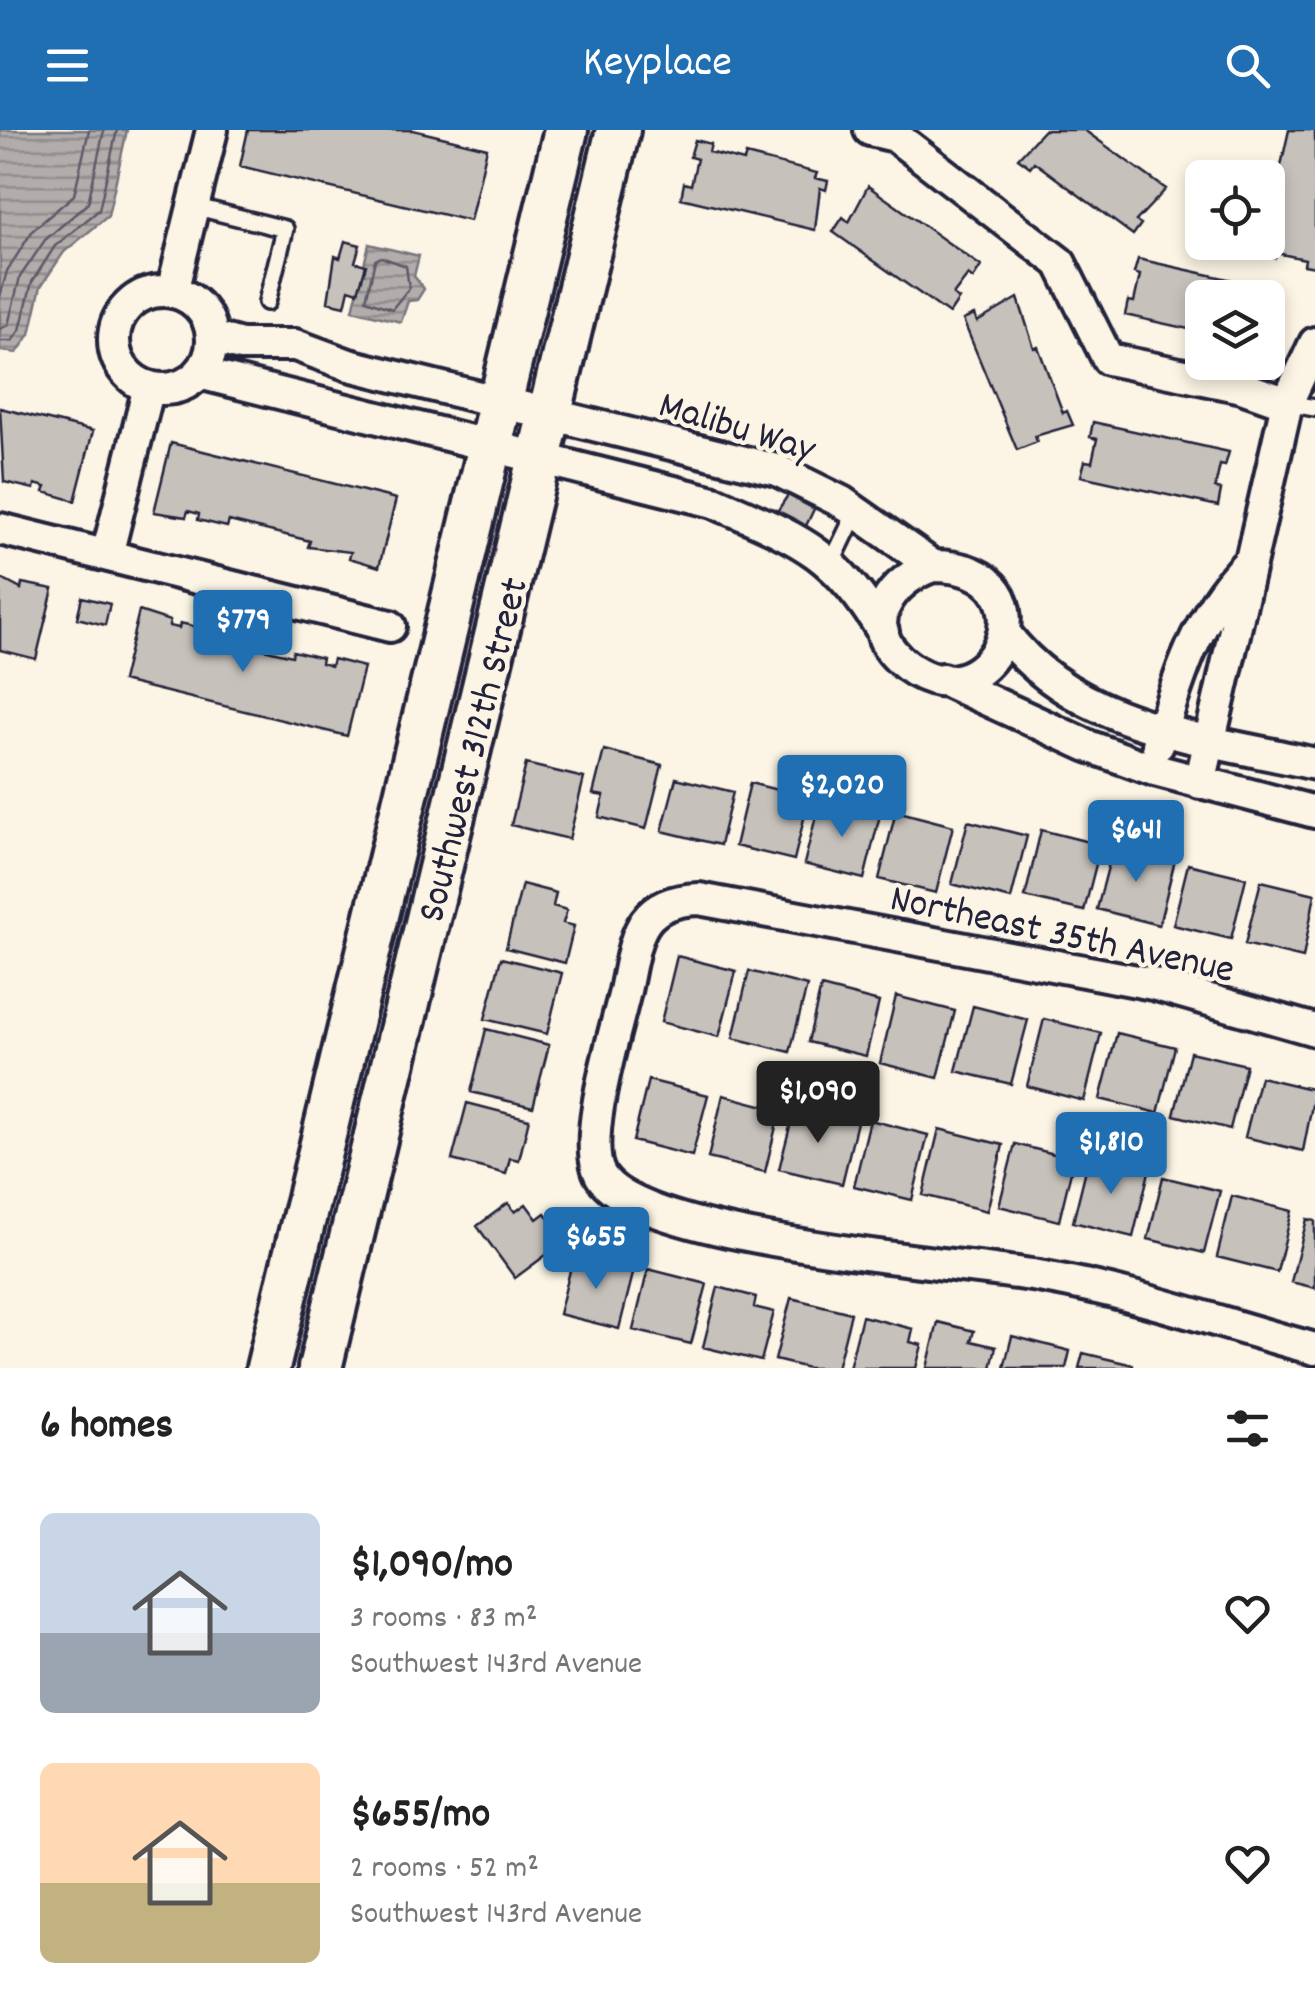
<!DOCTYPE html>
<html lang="en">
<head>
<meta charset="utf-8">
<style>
  body { margin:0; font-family:Dekko,sans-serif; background:#f6f6f6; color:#222; height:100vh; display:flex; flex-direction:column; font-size:38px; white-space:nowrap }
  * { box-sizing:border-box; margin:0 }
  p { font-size:32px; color:#767676 }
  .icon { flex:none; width:55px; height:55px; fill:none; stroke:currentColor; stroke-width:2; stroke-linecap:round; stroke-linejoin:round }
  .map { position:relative; height:1238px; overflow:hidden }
  .drawer { display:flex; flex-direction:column; background:#fff; flex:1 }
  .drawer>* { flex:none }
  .tools { position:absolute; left:1185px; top:30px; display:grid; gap:20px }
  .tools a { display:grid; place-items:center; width:100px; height:100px; border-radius:15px; background:#fff; box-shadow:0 5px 15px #0003; font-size:50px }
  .price { position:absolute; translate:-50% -85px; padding:0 22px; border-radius:10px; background:#1f6fb2; color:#fff; font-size:32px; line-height:65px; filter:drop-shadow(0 2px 5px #0008) }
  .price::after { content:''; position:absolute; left:50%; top:60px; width:30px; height:22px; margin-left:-15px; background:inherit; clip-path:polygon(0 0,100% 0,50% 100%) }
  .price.on { background:#222; color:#fff }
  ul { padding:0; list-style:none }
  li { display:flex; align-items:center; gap:30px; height:250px; padding:0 40px }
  li span { display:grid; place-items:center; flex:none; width:280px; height:200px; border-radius:15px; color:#555 }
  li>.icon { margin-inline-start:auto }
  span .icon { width:120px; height:120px; fill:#fffc; stroke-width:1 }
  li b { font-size:42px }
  h2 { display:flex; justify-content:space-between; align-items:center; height:120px; padding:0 40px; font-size:42px }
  header { display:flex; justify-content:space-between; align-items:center; height:130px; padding:0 40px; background:#1f6fb2; color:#fff; font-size:45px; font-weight:600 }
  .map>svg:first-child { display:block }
  .water { fill:url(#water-rules); stroke:#78757e; stroke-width:2.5 }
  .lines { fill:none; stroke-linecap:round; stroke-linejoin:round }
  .shore { stroke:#5c5a68; stroke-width:2.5 }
  .building { fill:#c6c1bb; stroke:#22223b; stroke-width:2.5 }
  .service-casing { stroke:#22223b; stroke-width:22 }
  .minor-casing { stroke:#22223b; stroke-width:38 }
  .secondary-casing { stroke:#22223b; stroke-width:50 }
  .service { stroke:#fcf5e5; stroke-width:15 }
  .minor { stroke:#fcf5e5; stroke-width:30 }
  .secondary { stroke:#fcf5e5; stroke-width:42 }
  .labels { text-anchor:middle; stroke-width:9; stroke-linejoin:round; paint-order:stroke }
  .street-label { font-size:40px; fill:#22223b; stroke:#fcf5e5 }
</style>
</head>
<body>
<header><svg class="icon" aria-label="menu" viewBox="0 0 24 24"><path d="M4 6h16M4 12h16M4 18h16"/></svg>Keyplace<svg class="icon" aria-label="search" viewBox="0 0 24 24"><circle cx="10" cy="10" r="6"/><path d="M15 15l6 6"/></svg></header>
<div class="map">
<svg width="1315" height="1238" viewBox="0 0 1315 1238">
  <defs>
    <pattern id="water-rules" width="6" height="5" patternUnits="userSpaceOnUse" patternTransform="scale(2.5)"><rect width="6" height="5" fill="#b2adab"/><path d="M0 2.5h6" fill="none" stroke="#908c8c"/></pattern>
  </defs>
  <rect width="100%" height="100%" fill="#fcf5e5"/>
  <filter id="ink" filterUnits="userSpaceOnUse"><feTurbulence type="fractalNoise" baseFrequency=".01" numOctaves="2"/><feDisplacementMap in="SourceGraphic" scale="20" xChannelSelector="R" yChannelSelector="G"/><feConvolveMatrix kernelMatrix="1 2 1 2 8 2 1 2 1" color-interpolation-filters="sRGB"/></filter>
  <g filter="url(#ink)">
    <path class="water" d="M 0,0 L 127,0 L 108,86 L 64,122 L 41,156 L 30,204 L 17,223 L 0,221 Z
      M 369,114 L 419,126 L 414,146 L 424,159 L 417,170 L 408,171 L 401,192 L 353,180 Z"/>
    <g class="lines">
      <path class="shore" d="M 381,127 L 406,136 L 409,158 L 392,179 L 366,170 L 375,130 Z
        M 0,167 L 7,141 L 33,100 L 74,65 L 89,0
        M 0,199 L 8,195 L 20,147 L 45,110 L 88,73 L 104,0
        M 0,211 L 12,211 L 20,200 L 32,152 L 55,116 L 99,80 L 117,0"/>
    </g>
    <path class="building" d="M 248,0 L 413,0 L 487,18 L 470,91 L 240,36 Z
      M 1044,0 L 1084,0 L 1166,59 L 1136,91 L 1141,94 L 1133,105 L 1034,32 L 1030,37 L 1018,28 Z
      M 1289,0 L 1315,0 L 1315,137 L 1304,135 L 1305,129 L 1276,123 L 1275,128 L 1261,125 Z
      M 695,10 L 711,14 L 709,22 L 744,31 L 746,25 L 817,43 L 815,48 L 828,51 L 826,60 L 820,58 L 815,100 L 681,68 L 684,53 L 691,55 L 697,29 L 690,27 Z
      M 868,56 L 981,136 L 973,149 L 968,145 L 953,165 L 959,169 L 949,184 L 833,102 L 843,87 L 849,92 Z
      M 345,111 L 360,115 L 355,132 L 366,135 L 358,162 L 349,159 L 345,176 L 328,172 L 335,126 L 340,128 Z
      M 1138,129 L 1273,159 L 1270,174 L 1268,168 L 1202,168 L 1202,202 L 1125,185 L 1128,171 L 1134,172 L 1140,145 L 1134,143 Z
      M 1018,168 L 1034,218 L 1038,217 L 1063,283 L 1067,281 L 1073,295 L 1035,306 L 1037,312 L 1017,320 L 963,190 L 974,185 L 977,192 Z
      M 0,278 L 93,301 L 75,371 L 44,362 L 46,357 L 35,354 L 34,359 L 4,352 Z
      M 1093,292 L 1229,322 L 1225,336 L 1220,335 L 1215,358 L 1221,360 L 1218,376 L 1081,346 L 1085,331 L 1092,332 L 1097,309 L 1090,307 Z
      M 171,313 L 396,369 L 379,437 L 349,428 L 351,422 L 308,417 L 310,411 L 229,391 L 227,397 L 198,390 L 199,384 L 188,381 L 186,387 L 154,382 Z
      M 788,365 L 814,379 L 804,400 L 776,383 Z
      M 0,448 L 21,459 L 22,453 L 53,459 L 36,529 L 0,520 Z
      M 82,467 L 110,474 L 105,495 L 77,488 Z
      M 139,481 L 170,491 L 169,496 L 179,498 L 180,493 L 211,500 L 210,506 L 292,526 L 293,521 L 322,528 L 321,533 L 331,536 L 333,529 L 364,537 L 347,606 L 122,551 Z
      M 604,620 L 662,635 L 646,699 L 599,687 L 604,666 L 593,664 Z
      M 526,634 L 584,648 L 569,709 L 511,695 Z
      M 676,648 L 733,662 L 720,715 L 662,701 Z
      M 750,653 L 809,668 L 794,730 L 735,716 Z
      M 820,670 L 880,685 L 864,749 L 804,734 Z
      M 896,681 L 953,696 L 936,763 L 879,749 Z
      M 968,691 L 1027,706 L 1011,769 L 952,754 Z
      M 1041,700 L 1101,715 L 1084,781 L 1025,767 Z
      M 1114,714 L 1175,730 L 1159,795 L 1097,779 Z
      M 1188,734 L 1246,748 L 1231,809 L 1173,795 Z
      M 1261,751 L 1315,764 L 1303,828 L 1245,814 Z
      M 522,754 L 556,763 L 553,776 L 567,780 L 563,793 L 574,796 L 565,833 L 506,818 Z
      M 677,826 L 736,841 L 719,907 L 661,892 Z
      M 501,828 L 562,843 L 547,904 L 485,889 Z
      M 749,841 L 807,856 L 790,922 L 733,908 Z
      M 821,857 L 879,872 L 866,926 L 808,912 Z
      M 896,866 L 955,881 L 938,948 L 880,933 Z
      M 973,876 L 1028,890 L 1011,954 L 956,941 Z
      M 1044,889 L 1101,903 L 1084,971 L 1027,956 Z
      M 486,899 L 549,915 L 533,977 L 471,962 Z
      M 1117,903 L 1175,917 L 1158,983 L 1100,969 Z
      M 1190,922 L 1246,935 L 1230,999 L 1174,985 Z
      M 1260,947 L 1315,960 L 1303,1021 L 1245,1007 Z
      M 648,950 L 708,965 L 692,1026 L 633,1011 Z
      M 723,965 L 780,980 L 765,1042 L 708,1028 Z
      M 467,973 L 529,989 L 519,1030 L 510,1028 L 506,1044 L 452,1030 Z
      M 795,977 L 857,992 L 842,1054 L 779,1039 Z
      M 870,990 L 928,1005 L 912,1070 L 854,1056 Z
      M 939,999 L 1003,1015 L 987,1081 L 923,1065 Z
      M 1015,1014 L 1074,1029 L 1059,1091 L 999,1076 Z
      M 1089,1027 L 1149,1042 L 1133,1107 L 1073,1092 Z
      M 1163,1047 L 1220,1061 L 1204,1123 L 1148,1109 Z
      M 1232,1066 L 1292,1081 L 1277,1142 L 1217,1127 Z
      M 508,1073 L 515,1082 L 526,1074 L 537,1089 L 545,1083 L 565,1111 L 515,1148 L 477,1096 Z
      M 1307,1089 L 1315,1091 L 1315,1158 L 1291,1152 Z
      M 574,1125 L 634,1140 L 619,1199 L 559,1184 Z
      M 648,1139 L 707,1154 L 691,1214 L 633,1200 Z
      M 718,1157 L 756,1167 L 754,1177 L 774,1182 L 761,1231 L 703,1217 Z
      M 791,1168 L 851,1183 L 837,1238 L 808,1238 L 775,1230 Z
      M 862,1186 L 913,1199 L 910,1212 L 922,1215 L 916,1238 L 849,1238 Z
      M 938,1192 L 974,1201 L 971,1211 L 996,1217 L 991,1238 L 927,1238 Z
      M 1012,1206 L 1070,1221 L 1066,1238 L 1004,1238 Z
      M 1083,1223 L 1133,1235 L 1132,1238 L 1079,1238 Z"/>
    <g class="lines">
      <g class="service-casing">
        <path id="service" d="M 193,76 L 285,99 L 267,172
          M 1287,273 L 1315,278
          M 832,432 L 856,382"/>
      </g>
      <g class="minor-casing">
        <path id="minor" d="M 870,0 L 895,6 L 1060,133 L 1108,229 L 1242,257 L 1287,273
          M114 210a49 49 0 1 1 98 0a49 49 0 1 1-98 0Z
          M 172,162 L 212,0
          M 212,207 L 241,215 L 295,215 L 349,235 L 777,340 L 842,372 L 933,436
          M 199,243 L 714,372 C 798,409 834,420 883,502
          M 0,399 L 390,496
          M 107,425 L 149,257
          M 933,436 C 1066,436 990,611 899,529 C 859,492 893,449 933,436 Z
          M 1004,502 C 1074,598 1207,609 1315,634
          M 942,549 L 1088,616 L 1151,639 L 1315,682
          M 1158,615 C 1178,548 1197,485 1247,434
          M 1200,653 L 1287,273 L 1315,213
          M 1315,900 L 1153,854 L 699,769 C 636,771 636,809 625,861 C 616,901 580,1012 601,1046 C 641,1112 961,1132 1044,1147 C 1135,1163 1226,1195 1315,1219"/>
      </g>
      <g class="secondary-casing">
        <path id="secondary" d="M 268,1238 L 566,0
          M 320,1238 L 618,0"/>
      </g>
      <use href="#service" class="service"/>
      <use href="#minor" class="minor"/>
      <use href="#secondary" class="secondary"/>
    </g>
  </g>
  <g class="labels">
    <g class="street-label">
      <text transform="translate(738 294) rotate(17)" y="14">Malibu Way</text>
      <text transform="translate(470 619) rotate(-76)" y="14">Southwest 312th Street</text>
      <text transform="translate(1063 801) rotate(12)" y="14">Northeast 35th Avenue</text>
    </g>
  </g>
</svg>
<div class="tools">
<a><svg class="icon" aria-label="locate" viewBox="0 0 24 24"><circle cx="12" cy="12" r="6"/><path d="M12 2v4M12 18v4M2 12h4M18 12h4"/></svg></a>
<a><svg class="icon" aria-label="layers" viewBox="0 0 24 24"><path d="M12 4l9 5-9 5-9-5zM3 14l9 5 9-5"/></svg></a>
</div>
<b class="price" style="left:243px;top:545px">$779</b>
<b class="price" style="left:842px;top:710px">$2,020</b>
<b class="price" style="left:1136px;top:755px">$641</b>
<b class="price on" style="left:818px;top:1016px">$1,090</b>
<b class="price" style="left:1111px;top:1067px">$1,810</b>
<b class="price" style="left:596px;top:1162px">$655</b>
</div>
<section class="drawer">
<h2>6 homes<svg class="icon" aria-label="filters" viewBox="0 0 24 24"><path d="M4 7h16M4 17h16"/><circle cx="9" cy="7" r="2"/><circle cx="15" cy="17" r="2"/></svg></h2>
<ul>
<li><span style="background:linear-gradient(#c9d6e8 60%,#9aa5b1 0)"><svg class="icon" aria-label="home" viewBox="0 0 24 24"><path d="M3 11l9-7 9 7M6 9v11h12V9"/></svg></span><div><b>$1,090/mo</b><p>3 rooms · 83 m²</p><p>Southwest 143rd Avenue</p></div><svg class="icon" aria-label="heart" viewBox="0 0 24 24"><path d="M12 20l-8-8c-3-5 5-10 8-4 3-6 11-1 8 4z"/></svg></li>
<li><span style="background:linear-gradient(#ffd9b3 60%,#c2b280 0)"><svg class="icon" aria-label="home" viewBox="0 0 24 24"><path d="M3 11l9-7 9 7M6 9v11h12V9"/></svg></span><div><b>$655/mo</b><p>2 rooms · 52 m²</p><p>Southwest 143rd Avenue</p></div><svg class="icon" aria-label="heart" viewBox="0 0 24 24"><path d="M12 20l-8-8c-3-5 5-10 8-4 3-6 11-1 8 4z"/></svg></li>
</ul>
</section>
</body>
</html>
